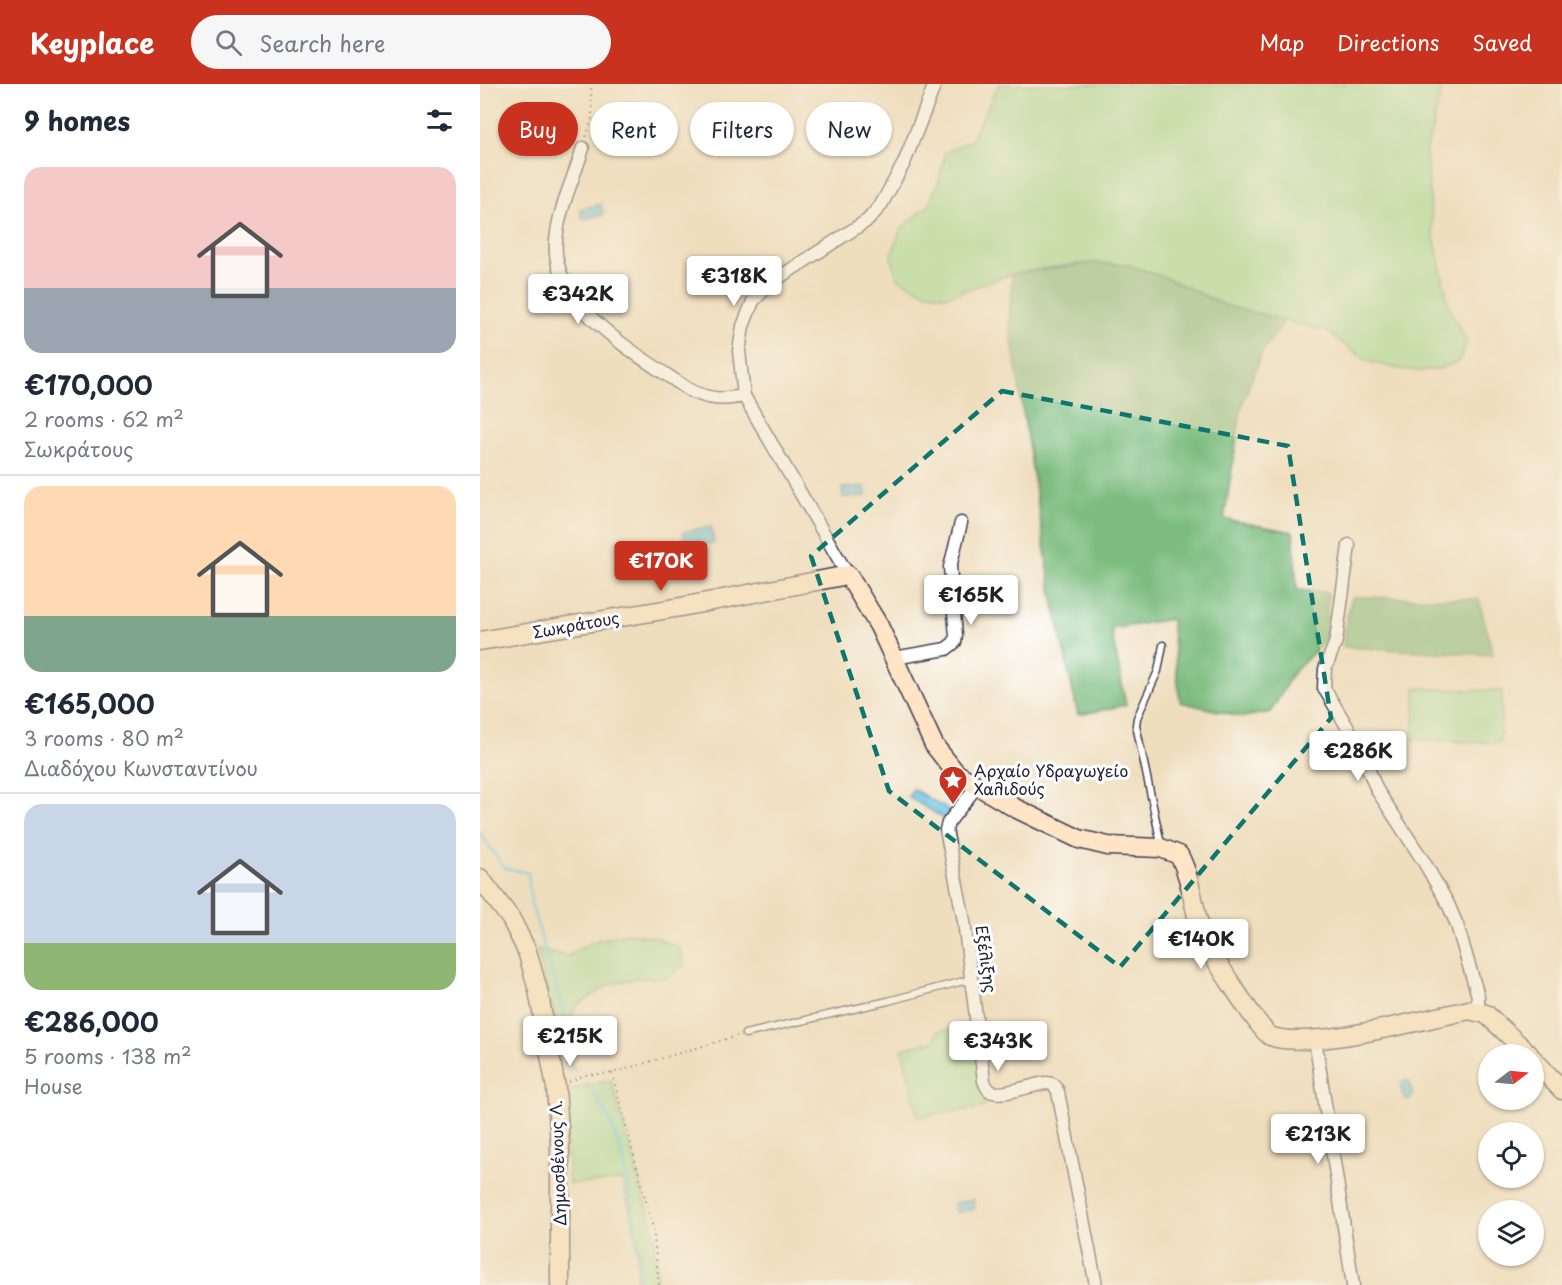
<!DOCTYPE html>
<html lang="en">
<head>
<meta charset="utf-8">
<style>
  body { margin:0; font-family:"Playpen Sans",sans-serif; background:#f6f6f7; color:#1f2937; height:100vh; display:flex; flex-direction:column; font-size:22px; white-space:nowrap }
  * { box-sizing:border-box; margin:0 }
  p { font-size:20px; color:#747a83 }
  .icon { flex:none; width:33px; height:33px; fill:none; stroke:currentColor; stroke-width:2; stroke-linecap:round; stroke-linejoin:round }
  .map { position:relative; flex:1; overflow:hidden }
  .sheet { display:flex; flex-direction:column; background:#fff; width:480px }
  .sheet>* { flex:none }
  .banner { position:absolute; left:18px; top:18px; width:570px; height:54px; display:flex; gap:12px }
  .needle { width:39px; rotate:74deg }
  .buttons { position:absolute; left:998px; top:960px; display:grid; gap:12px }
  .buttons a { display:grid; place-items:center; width:66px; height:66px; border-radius:50%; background:#fff; box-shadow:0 2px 4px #0004; font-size:30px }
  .price { position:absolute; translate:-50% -51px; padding:0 14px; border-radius:6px; background:#fff; color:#222; font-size:20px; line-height:39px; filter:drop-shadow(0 2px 3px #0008) }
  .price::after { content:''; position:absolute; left:50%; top:36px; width:18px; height:14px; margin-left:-9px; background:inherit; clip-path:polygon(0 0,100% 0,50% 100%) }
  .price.current { background:#c8321e; color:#fff }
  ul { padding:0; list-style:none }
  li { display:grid; align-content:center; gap:12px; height:318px; padding:0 24px }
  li+li { border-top:2px solid #e0e1e3 }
  li span { display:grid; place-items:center; height:186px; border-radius:18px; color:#555 }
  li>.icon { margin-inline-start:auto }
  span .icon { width:108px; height:108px; fill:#fffc; stroke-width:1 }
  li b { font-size:26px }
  h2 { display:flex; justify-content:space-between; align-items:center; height:72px; padding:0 24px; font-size:26px }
  .tag { padding:0 21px; border-radius:27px; background:#fff; box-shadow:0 2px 4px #0004; font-size:21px; line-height:54px }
  .tag.current { background:#c8321e; color:#fff }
  header { display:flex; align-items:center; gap:36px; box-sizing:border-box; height:84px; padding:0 30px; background:#c8321e; color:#fff }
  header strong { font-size:28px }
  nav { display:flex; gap:33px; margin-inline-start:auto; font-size:21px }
  .search { width:420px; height:54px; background:#f6f6f7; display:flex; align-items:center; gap:15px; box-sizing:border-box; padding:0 21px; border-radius:33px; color:#747a83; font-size:22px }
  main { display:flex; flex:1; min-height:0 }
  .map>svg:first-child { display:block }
  .green { fill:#9bdd94; stroke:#5e8068; stroke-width:1.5 }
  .forest { fill:#7cbc7e; stroke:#4f6f5c; stroke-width:1.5 }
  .water { fill:#5ec0dd; stroke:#40718c; stroke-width:1.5 }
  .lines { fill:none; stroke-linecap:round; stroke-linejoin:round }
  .stream { stroke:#5ec0dd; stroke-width:3 }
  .lane-casing { stroke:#413e4f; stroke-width:9 }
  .street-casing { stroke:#413e4f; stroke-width:15 }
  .secondary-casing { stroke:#413e4f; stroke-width:21 }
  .path { stroke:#413e4f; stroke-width:2; stroke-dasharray:1.5 4.5; stroke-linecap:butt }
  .lane { stroke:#fff; stroke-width:6 }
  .street { stroke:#fff; stroke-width:12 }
  .secondary { stroke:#ffe4c6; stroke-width:18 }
  .marked { fill:none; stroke:#0f766e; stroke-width:4.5; stroke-dasharray:12 8; stroke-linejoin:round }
  .labels { text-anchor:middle; stroke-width:6; stroke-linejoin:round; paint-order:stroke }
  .street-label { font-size:16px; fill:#22223b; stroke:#fff }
  .poi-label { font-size:16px; fill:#22223b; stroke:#fff; text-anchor:start }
</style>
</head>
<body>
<header>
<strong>Keyplace</strong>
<div class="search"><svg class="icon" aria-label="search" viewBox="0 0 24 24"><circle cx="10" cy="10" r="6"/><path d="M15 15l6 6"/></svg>Search here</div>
<nav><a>Map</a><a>Directions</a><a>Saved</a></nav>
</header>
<main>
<section class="sheet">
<h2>9 homes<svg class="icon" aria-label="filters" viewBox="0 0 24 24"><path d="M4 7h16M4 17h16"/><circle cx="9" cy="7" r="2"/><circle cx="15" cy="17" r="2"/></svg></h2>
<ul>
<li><span style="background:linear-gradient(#f6c9c9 65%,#9aa5b1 0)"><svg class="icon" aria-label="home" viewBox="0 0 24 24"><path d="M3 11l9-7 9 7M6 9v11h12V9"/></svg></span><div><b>€170,000</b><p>2 rooms · 62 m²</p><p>Σωκράτους</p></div></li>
<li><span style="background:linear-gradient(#ffd9b3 70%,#7fa58c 0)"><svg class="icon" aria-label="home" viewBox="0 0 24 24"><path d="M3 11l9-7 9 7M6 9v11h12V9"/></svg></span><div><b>€165,000</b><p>3 rooms · 80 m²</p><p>Διαδόχου Κωνσταντίνου</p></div></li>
<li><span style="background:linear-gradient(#c9d6e8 75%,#8fb573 0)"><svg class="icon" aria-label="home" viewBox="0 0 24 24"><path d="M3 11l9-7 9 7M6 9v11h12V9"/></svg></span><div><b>€286,000</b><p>5 rooms · 138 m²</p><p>House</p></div></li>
</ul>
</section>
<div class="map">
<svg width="1082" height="1201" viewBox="0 0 1082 1201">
  <rect width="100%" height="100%" fill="#fff"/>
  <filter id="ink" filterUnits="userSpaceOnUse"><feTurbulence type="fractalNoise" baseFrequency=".0167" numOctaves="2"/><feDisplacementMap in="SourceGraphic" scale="12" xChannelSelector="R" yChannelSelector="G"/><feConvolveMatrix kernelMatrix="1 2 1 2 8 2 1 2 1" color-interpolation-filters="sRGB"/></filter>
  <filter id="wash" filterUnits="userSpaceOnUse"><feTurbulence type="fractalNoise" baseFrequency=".008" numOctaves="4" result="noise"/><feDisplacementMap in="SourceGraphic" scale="24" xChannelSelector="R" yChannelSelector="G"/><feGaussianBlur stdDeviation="1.35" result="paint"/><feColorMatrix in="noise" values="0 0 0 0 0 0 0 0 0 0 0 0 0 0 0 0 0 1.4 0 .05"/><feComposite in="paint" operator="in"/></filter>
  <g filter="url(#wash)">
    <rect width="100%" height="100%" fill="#efdebe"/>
    <path class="green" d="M 519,0 L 963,0 L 946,68 L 953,148 L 969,223 L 987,259 L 978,278 L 958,285 L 941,287 L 919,285 L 887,277 L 846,247 L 747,222 L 689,195 L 648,181 L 613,179 L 574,183 L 532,190 L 467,212 L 444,208 L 417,194 L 411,172 L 421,145 L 449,121 L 459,96 L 465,69 L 491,56 Z
      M 935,604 L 1022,607 L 1020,659 L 934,656 Z
      M 146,849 L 175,853 L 200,864 L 204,881 L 186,894 L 157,894 L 128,901 L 96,922 L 80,957 L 57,866 L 88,872 L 113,858 Z
      M 495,942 L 505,1023 L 438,1033 L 422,965 L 453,957 L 458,947 Z
      M 131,996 L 173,1144 L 178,1201 L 155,1201 C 163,1168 151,1129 142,1097 L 89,1100 L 84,1008 Z"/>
    <path class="forest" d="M 613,179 L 648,181 L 689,195 L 747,222 L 805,236 L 782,268 L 762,321 L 744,435 L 813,448 L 817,506 L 848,509 L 846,556 L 812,590 L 791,628 L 763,633 L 700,618 L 691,535 L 631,545 L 646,621 L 598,631 L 573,516 L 529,239 L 532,190 Z
      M 872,513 L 999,515 L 1013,571 L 863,563 L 867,533 Z"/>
    <path class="water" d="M 121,120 L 123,131 L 102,135 L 100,125 Z
      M 385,402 L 386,412 L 363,414 L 362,404 Z
      M 231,442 L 234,459 L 206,465 L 203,448 Z
      M 433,705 L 470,727 L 465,735 L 428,713 Z
      M 923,997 L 929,997 L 933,1011 L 930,1016 L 924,1015 C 922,1010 919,1001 923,997 Z
      M 494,1115 L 495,1125 L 475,1129 L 474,1119 Z"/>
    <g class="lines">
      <path class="stream" d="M 0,749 L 24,784 L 48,789 L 51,820 L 84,928 L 91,982 L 96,987
        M 108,999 L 131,1039 L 143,1075 L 161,1177 L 159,1201"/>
    </g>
  </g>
  <g filter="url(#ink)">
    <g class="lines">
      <g class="lane-casing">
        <path id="lane" d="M 681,760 L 656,641 L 657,634 L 678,587 L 683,561
          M 265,950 L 408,917 L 491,895"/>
      </g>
      <g class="street-casing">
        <path id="street" d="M 103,64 C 94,94 79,124 76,156 C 69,223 161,272 209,306 C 230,316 242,316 264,312
          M 869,461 L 856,557 L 845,585 L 844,604 L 878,661 L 897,706 L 944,778 L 968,820 L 977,841 L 998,912 L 998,927
          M 368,491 L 264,312 L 259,267 L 263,242 L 273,217 L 292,198 L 388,136 L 401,121 L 424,79 L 455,0
          M 414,574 L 466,565 L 475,558 L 476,552 L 470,483 L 481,439
          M 497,702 L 468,739 L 466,746 L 484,837 L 504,997 C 506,1002 508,1007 513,1008 C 523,1012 553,1001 565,999 C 573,999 575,1001 578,1008 L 616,1201
          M 835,955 L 873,1201"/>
      </g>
      <g class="secondary-casing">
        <path id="secondary" d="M 0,557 L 201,523 L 368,491 L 399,542 L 454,661 L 476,689 L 535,724 L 599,755 L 628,762 L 681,764 L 699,771 C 712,796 713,824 722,850 C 726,863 781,948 790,952 C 828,967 946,935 989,926 L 1006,930 L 1049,970
          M 0,794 L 31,835 L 47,867 L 58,906 L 76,1004 L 80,1059 L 80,1201
          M 1053,975 L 1082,1006"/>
      </g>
      <path class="path" d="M 106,53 L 112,34 L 111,0
        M 132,989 L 173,1144 L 179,1201
        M 89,998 L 105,991 L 132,989 L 257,952"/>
      <use href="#lane" class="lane"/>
      <use href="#street" class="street"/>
      <use href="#secondary" class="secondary"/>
    </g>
  </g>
  <path d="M0 0H1082V1201H0ZM 522,307 L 808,362 L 851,634 L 640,883 L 409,707 L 331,472 Z" fill="#efdebe" fill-opacity=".55" fill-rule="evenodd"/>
  <path class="marked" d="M 522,307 L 808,362 L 851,634 L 640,883 L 409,707 L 331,472 Z"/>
  <defs>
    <g id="sight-pin" transform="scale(1.5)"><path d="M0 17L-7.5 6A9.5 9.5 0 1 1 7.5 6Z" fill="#c8321e" stroke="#fff"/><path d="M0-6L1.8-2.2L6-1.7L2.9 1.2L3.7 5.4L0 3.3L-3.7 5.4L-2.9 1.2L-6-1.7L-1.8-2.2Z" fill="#fff"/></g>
  </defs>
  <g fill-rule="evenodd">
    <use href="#sight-pin" x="473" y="696"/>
  </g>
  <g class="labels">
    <g class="street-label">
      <text transform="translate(96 541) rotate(-10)" y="6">Σωκράτους</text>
      <text transform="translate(506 875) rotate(82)" y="6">Εξέλιξης</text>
      <text transform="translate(78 1079) rotate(-92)" y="6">Δημοσθένους Λ.</text>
    </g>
    <g class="poi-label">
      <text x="494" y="693">Αρχαίο Υδραγωγείο<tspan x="494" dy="18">Χαλιδούς</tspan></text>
    </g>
  </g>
</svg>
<div class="buttons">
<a><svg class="needle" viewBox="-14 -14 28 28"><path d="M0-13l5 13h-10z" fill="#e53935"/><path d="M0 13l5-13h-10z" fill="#747a83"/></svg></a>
<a><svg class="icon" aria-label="locate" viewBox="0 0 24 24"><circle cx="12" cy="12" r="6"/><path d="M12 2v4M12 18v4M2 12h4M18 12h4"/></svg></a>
<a><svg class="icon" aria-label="layers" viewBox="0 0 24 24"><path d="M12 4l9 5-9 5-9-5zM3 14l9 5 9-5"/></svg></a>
</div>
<b class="price" style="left:254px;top:223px">€318K</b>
<b class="price" style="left:98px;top:241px">€342K</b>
<b class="price current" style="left:181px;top:508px">€170K</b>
<b class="price" style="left:491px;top:542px">€165K</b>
<b class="price" style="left:878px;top:698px">€286K</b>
<b class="price" style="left:721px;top:886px">€140K</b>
<b class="price" style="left:90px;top:983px">€215K</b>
<b class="price" style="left:518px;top:988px">€343K</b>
<b class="price" style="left:838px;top:1081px">€213K</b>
<div class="banner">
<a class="tag current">Buy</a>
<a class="tag">Rent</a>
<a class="tag">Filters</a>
<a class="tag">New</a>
</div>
</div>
</main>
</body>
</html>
